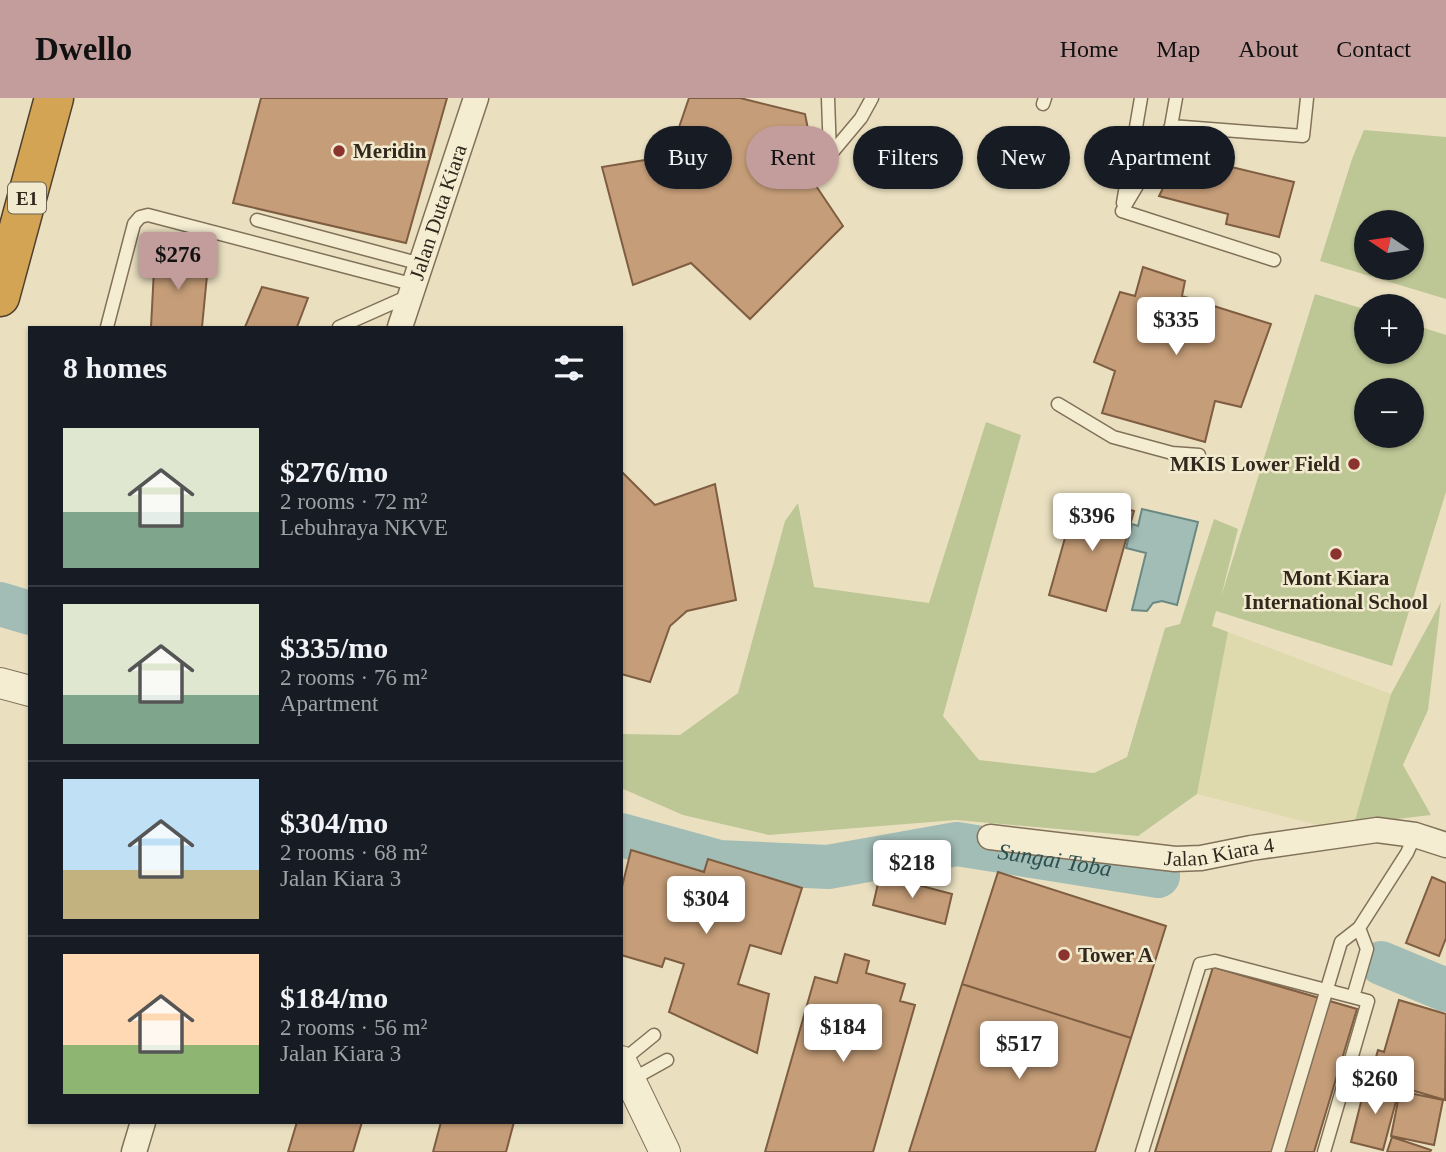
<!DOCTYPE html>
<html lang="en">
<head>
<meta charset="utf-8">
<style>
  body { margin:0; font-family:Georgia,serif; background:#20242c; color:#f1f3f6; height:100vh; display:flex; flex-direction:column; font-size:26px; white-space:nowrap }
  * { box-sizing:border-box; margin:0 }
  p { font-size:23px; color:#9ea1a6 }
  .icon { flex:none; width:38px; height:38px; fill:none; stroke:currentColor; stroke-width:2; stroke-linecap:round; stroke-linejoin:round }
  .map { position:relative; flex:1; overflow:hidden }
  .drawer { position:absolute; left:28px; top:228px; width:595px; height:798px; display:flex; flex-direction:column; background:#171b24; border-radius:0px; box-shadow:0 2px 5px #0004 }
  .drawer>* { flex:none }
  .top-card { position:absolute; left:644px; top:28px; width:665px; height:63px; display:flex; gap:14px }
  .needle { width:46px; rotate:283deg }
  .controls { position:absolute; left:1354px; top:112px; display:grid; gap:14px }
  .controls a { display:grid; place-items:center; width:70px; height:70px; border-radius:50%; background:#171b24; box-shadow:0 2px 5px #0004; font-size:35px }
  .price { position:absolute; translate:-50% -60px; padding:0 16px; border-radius:7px; background:#fff; color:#222; font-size:23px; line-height:46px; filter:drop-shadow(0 2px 4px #0008) }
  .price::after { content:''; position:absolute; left:50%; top:42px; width:21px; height:16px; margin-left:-10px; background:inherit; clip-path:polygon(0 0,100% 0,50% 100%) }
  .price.current { background:#c39d9c; color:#111 }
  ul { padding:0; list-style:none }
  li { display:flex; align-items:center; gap:21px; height:175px; padding:0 35px }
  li+li { border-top:2px solid #363941 }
  li span { display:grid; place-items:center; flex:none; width:196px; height:140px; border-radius:0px; color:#555 }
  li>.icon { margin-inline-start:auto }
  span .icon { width:84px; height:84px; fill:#fffc; stroke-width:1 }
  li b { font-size:30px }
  h2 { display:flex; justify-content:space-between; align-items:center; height:84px; padding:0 35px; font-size:30px }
  .chip { padding:0 24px; border-radius:32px; background:#171b24; box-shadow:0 2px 5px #0004; font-size:24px; line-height:63px }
  .chip.current { background:#c39d9c; color:#111 }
  header { display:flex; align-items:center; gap:42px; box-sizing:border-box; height:98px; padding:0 35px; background:#c39d9c; color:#111 }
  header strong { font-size:33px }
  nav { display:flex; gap:38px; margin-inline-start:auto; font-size:24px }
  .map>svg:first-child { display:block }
  .farmland { fill:#dedaae }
  .green { fill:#bdc695; fill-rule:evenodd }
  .water { fill:#a2bcb6; stroke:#6b8983; stroke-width:2 }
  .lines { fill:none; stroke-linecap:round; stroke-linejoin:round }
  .river { stroke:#a2bcb6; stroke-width:44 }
  .building { fill:#c59d78; stroke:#7e5d41; stroke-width:2 }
  .service-casing { stroke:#817159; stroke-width:15 }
  .minor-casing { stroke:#817159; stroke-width:27 }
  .tertiary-casing { stroke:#817159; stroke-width:32 }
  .motorway-casing { stroke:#4f3f2d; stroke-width:41 }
  .service { stroke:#f5edd2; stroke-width:12 }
  .minor { stroke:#f5edd2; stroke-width:24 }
  .tertiary { stroke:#f5edd2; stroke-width:30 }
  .motorway { stroke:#d4a455; stroke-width:38 }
  .poi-dot { fill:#8b332e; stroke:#f2eace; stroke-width:2.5 }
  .labels { text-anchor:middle; stroke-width:5; stroke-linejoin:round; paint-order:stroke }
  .shield { fill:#f2eace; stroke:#6c6252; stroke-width:2 }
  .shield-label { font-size:19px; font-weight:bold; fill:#32281d }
  .poi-label { font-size:21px; font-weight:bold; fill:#32281d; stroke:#f2eace; text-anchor:start }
  .street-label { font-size:21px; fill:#32281d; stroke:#f2eace }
  .water-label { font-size:23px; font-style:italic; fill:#2d5050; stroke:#f2eace }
</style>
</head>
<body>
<header>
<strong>Dwello</strong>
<nav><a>Home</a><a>Map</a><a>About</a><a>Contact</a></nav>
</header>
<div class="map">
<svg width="1446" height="1054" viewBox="0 0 1446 1054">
  <rect width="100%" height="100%" fill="#eae0c0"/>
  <path class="farmland" d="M 1228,534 L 1391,596 L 1354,726 L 1325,729 L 1197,696 Z"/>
  <path class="green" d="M 1364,32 L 1446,39 L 1446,201 L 1320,163 L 1352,61 ZM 1412,124 L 1412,170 L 1367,170 L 1367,124 Z
    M 1315,196 L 1367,212 L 1367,254 L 1412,254 L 1412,226 L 1446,237 L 1446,394 L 1392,568 L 1216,513 L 1212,528 L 1228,534 L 1197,696 L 1138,738 L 956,722 L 769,737 L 683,717 L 621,690 L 621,636 L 680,637 L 738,595 L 785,423 L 798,405 L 814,489 L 929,505 L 986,324 L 1021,337 L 943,618 L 979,662 L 1094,675 L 1127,659 L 1165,530 L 1180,526 L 1214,421 L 1238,431 L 1221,499 ZM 1367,292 L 1412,292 L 1412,338 L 1367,338 Z
    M 1441,504 L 1428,612 L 1403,667 L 1431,717 L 1354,726 L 1391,596 Z"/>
  <path class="water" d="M 1142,411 L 1198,424 L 1177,507 L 1162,503 L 1153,505 L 1147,513 L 1132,512 L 1146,455 L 1126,450 L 1132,426 L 1138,428 Z"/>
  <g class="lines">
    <g class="river">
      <path d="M 0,506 L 30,515"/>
      <path id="s1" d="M 621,737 L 719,764 L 828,769 L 957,746 L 1158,778"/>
      <path d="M 1381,865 L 1446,892"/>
    </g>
  </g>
  <path class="building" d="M 261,0 L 447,0 L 406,145 L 233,105 Z
    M 689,0 L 740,0 L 805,16 L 810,41 L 804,70 L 843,128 L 750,221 L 691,165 L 633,187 L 602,69 L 657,60 L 674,44 Z
    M 1185,64 L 1215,65 L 1294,84 L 1279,139 L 1226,126 L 1228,116 L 1159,98 L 1169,78 Z
    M 155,152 L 208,167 L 202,229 L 151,229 Z
    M 1143,169 L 1185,183 L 1182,198 L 1271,226 L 1241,309 L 1215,303 L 1205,344 L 1102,315 L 1115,273 L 1094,264 L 1120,194 L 1135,198 Z
    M 262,189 L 308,200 L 297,229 L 245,229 Z
    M 621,373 L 655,407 L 715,386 L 736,502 L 687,513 L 670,528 L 650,584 L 621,576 Z
    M 1077,397 L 1134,413 L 1106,513 L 1049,497 Z
    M 631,752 L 704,774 L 708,761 L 802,790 L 781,856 L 750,847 L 738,886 L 769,896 L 757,955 L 669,914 L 684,866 L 665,860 L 662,869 L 621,857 L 621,793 Z
    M 998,774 L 1166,828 L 1131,940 L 962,886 Z
    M 880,777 L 952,796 L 945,826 L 873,807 Z
    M 1432,779 L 1446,785 L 1446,840 L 1439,858 L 1406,845 Z
    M 845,856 L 869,863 L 866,875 L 905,886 L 900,903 L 915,907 L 873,1054 L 765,1054 L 815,879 L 837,885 Z
    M 1213,869 L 1357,911 L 1314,1054 L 1155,1054 Z
    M 962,886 L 1131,940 L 1095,1054 L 909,1054 Z
    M 1399,902 L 1446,916 L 1445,1002 L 1370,980 L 1378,952 L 1384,954 Z
    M 1366,984 L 1399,992 L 1383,1052 L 1351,1044 Z
    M 1400,993 L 1443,1002 L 1434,1047 L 1391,1038 Z
    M 297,1024 L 362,1024 L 353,1054 L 288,1054 Z
    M 441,1024 L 514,1024 L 506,1054 L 433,1054 Z
    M 1392,1039 L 1431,1052 L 1430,1054 L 1387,1054 Z"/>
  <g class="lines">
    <g class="service-casing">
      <path id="service" d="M 828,0 L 830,57
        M 1043,6 L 1045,0
        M 1171,28 L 1303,38 L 1307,0
        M 830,57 L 861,20 L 872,0
        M 1123,105 L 1141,0
        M 1122,113 L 1274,162
        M 1122,113 L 1166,39 L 1171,28 L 1176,0
        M 257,122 L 421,166
        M 107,229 L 134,126 L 140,119 L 148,117 L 415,187
        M 339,229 L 411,197
        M 1058,306 L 1113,339 L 1172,355 L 1199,357
        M 1353,899 L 1367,851 L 1359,830
        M 622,963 L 654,937
        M 631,982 L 667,962
        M 1142,1054 L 1200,866 L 1215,863 L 1368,903 L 1324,1054
        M 1278,1054 L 1341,844 L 1359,830 L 1407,755 L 1415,737"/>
    </g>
    <g class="minor-casing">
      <g id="minor">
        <path id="s2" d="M 400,229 L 476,0"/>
        <path id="s3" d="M 990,739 L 1175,761 L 1201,760 L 1251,750 L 1377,732 L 1415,737 L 1446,747"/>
        <path d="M 134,1054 L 143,1024"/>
      </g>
    </g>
    <g class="tertiary-casing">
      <path id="tertiary" d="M 0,585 L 30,593
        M 621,963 L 665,1054"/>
    </g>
    <g class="motorway-casing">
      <path id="motorway" d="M 0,199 L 54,0"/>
    </g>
    <use href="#service" class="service"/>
    <use href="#minor" class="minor"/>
    <use href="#tertiary" class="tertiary"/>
    <use href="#motorway" class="motorway"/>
  </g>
  <g class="poi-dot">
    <circle cx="339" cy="53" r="7"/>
    <circle cx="1354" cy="366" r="7"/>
    <circle cx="1336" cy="456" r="7"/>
    <circle cx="1064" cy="857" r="7"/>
  </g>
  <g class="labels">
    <rect class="shield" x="8" y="84.5" width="38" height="31" rx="5"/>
    <g class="shield-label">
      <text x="27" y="107">E1</text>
    </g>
    <g class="poi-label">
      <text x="353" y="60">Meridin</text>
      <text x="1340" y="373" text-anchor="end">MKIS Lower Field</text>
      <text x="1336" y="487" text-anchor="middle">Mont Kiara<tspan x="1336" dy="24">International School</tspan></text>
      <text x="1078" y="864">Tower A</text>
    </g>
    <g class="street-label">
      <text dy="7" stroke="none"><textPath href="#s2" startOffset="121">Jalan Duta Kiara</textPath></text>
      <text dy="7" stroke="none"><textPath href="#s3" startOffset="231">Jalan Kiara 4</textPath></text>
    </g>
    <g class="water-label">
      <text dy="8" stroke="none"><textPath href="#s1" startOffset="441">Sungai Toba</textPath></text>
    </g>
  </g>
</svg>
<div class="controls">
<a><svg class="needle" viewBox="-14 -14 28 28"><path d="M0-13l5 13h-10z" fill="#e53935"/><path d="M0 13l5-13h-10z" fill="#9ea1a6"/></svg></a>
<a>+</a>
<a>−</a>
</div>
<b class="price current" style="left:178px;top:194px">$276</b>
<b class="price" style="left:1176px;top:259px">$335</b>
<b class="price" style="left:1092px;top:455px">$396</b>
<b class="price" style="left:912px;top:802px">$218</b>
<b class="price" style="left:706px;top:838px">$304</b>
<b class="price" style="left:843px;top:966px">$184</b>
<b class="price" style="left:1019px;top:983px">$517</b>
<b class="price" style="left:1375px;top:1018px">$260</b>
<div class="top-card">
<a class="chip">Buy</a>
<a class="chip current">Rent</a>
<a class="chip">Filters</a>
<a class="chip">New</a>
<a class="chip">Apartment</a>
</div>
<section class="drawer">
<h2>8 homes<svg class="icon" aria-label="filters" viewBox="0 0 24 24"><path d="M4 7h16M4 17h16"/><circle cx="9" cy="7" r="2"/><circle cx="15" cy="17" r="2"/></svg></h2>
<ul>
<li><span style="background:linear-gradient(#dfe7d0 60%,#7fa58c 0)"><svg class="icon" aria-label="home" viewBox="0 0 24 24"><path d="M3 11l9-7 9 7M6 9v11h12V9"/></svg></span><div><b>$276/mo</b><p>2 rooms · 72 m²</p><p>Lebuhraya NKVE</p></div></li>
<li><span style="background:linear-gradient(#dfe7d0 65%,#7fa58c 0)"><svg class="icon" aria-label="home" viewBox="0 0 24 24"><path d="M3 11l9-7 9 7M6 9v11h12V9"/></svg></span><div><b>$335/mo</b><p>2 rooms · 76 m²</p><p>Apartment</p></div></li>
<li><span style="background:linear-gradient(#bfe0f5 65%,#c2b280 0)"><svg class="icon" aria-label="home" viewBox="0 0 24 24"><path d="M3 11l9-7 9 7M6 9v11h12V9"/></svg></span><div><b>$304/mo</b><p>2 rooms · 68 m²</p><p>Jalan Kiara 3</p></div></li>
<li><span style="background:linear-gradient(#ffd9b3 65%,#8fb573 0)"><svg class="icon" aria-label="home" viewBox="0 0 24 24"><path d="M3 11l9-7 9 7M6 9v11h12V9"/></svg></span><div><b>$184/mo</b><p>2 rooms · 56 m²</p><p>Jalan Kiara 3</p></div></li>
</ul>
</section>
</div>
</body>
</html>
